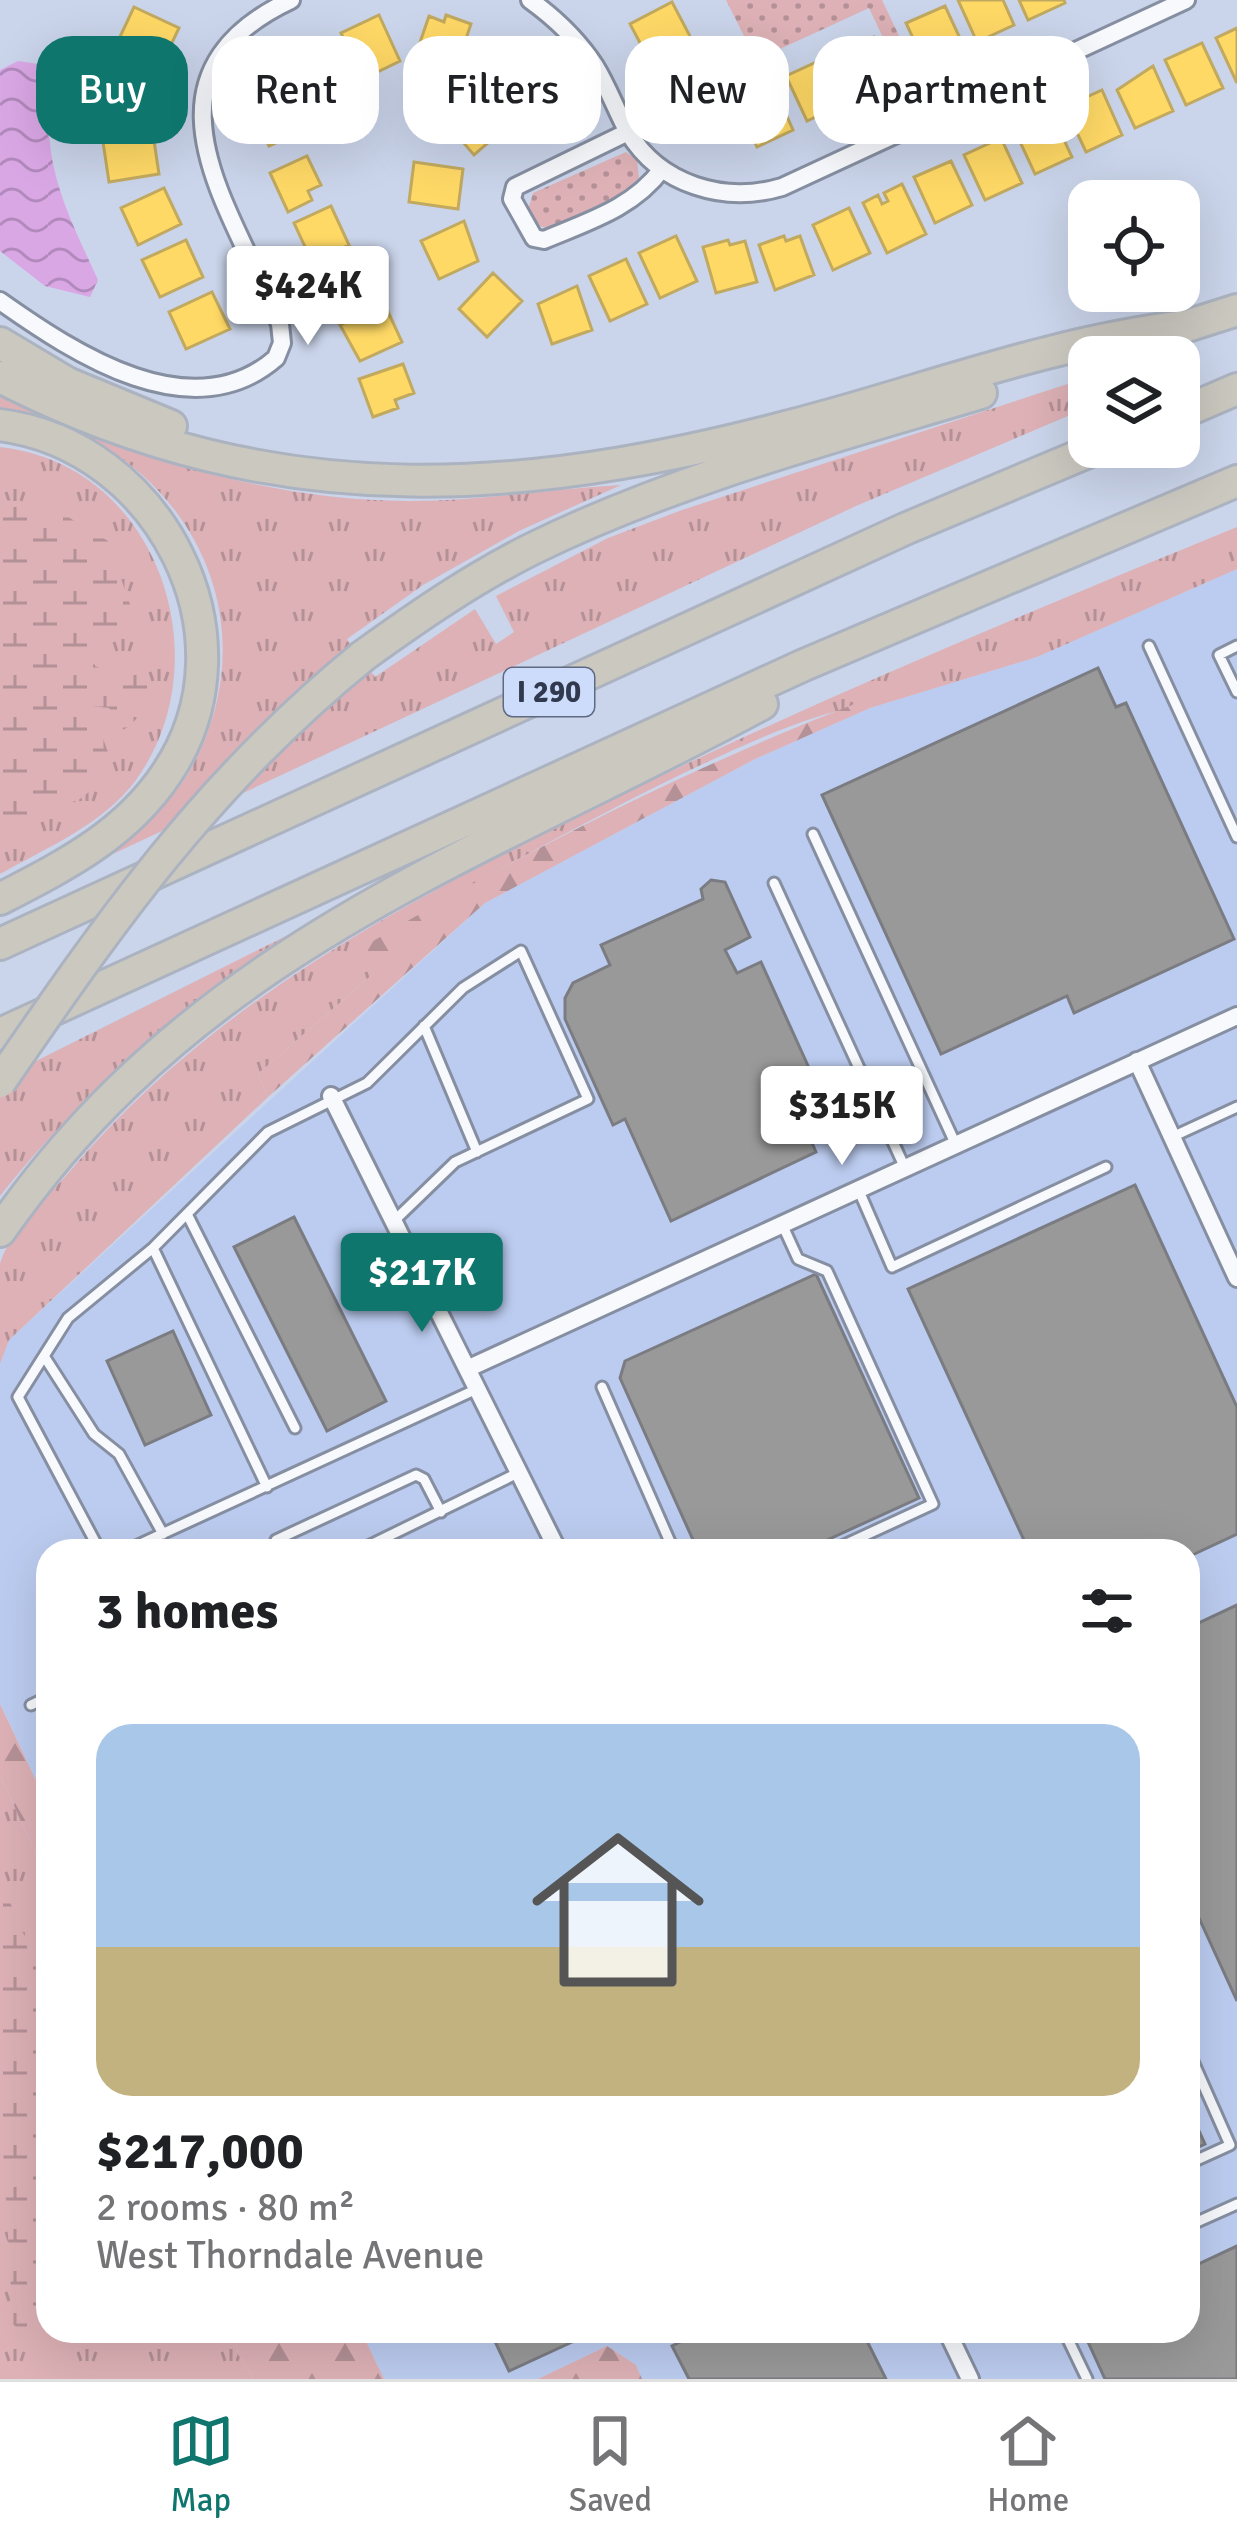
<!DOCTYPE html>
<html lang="en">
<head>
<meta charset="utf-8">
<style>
  body { margin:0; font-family:Signika,sans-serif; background:#f2f2f2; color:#202124; height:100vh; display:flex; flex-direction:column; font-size:45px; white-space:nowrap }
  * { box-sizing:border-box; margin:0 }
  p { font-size:39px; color:#757577 }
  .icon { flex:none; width:66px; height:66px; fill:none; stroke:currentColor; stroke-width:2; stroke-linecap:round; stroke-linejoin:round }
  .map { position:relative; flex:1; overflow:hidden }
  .drawer { position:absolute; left:36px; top:1539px; width:1164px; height:804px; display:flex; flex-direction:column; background:#fff; border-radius:36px; box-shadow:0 12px 48px #0002 }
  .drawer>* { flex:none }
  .banner { position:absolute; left:36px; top:36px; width:1167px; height:108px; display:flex; gap:24px }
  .controls { position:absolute; left:1068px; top:180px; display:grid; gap:24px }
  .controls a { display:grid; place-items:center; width:132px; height:132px; border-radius:24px; background:#fff; box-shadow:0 12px 48px #0002; font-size:60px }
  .price { position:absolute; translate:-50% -102px; padding:0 27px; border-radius:12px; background:#fff; color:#222; font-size:39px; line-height:78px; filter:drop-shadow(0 3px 6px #0008) }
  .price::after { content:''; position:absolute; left:50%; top:72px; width:36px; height:27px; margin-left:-18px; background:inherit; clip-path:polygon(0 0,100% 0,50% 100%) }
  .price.active { background:#0f766e; color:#fff }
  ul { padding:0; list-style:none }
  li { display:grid; align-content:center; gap:24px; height:636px; padding:0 60px }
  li+li { border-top:3px solid #e0e0e0 }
  li span { display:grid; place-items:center; height:372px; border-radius:36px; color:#555 }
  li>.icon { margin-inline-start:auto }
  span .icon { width:216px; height:216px; fill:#fffc; stroke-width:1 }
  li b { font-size:51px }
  h2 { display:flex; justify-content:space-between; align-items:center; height:144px; padding:0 60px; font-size:51px }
  .tag { padding:0 42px; border-radius:36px; background:#fff; box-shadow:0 12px 48px #0002; font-size:42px; line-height:108px }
  .tag.active { background:#0f766e; color:#fff }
  .dock { display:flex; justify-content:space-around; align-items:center; height:168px; border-top:3px solid #e0e0e0; background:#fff; font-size:33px; color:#757577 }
  .dock a { display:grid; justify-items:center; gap:6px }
  .dock .active { color:#0f766e }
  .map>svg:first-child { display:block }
  .built { fill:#bcccf0 }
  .grass { fill:url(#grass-tufts) }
  .forest { fill:url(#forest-firs) }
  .wetland { fill:url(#wetland-marsh) }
  .park { fill:url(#park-dots) }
  .water { fill:url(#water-waves) }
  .homes { fill:#ffd966; stroke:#c1a95f; stroke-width:3 }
  .industry { fill:#999; stroke:#7a7c82; stroke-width:3 }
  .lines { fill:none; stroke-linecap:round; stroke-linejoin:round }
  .lane-casing { stroke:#868fa1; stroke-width:15 }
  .street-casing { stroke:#868fa1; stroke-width:22 }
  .highway-casing { stroke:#acb3c0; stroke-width:36 }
  .lane { stroke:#f7f9fc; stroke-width:9 }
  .street { stroke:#f7f9fc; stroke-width:16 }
  .highway { stroke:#cbc8c0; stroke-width:30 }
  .highway-bridge-casing { stroke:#acb3c0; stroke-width:36; stroke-linecap:butt }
  .highway-bridge { stroke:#cbc8c0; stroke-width:30 }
  .labels { text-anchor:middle; stroke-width:12; stroke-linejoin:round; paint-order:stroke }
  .shield { fill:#cddcfb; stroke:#5f6a82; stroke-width:3 }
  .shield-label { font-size:30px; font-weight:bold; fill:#30394e }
</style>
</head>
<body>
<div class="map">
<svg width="1237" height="2379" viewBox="0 0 1237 2379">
  <defs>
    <pattern id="grass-tufts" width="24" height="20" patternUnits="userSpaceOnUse" patternTransform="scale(3)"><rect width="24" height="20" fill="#ddb1b6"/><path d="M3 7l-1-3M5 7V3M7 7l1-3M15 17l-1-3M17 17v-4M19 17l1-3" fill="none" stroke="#b49196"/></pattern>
    <pattern id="forest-firs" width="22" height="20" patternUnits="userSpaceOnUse" patternTransform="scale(3)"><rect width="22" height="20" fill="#ddb1b6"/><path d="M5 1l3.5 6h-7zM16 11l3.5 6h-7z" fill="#b49196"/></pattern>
    <pattern id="wetland-marsh" width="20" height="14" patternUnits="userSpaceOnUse" patternTransform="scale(3)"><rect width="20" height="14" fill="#ddb1b6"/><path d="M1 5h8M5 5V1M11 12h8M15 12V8" fill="none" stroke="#b49196"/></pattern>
    <pattern id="park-dots" width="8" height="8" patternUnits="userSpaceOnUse" patternTransform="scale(3)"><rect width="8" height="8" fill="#ddb1b6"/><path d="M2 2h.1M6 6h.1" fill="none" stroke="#b49196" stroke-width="1.8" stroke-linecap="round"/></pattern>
    <pattern id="water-waves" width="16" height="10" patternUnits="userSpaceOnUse" patternTransform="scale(3)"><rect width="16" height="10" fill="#daa7e5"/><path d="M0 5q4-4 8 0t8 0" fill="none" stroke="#b189bc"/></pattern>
  </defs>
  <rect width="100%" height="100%" fill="#cad4ea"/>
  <path class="built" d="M 1237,569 L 1237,2379 L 642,2379 L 636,2365 L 607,2346 L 538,2379 L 384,2379 L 361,2331 L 1188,2331 L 1188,1551 L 48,1551 L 48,1806 L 0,1703 L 0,1364 L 9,1340 L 485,903 L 755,759 L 870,708 L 1037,657 Z"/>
  <path class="grass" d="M 1089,377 L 1089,407 L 856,506 L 102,859 C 135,831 171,805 192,767 C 279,605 171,436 0,408 L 0,392 C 121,456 274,502 411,501 C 482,501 550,489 621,485 L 519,531 L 423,585 L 347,639 L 375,677 L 475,609 L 496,644 L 514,632 L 496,596 L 608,538 L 682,510 Z
    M 0,447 C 158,464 223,659 136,780 C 104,824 46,848 0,874 Z
    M 1237,527 L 1237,569 L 1037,657 L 870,708 C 799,695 437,903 359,950 L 373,974 L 258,1074 L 268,1097 L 9,1340 L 0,1364 C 0,1335 0,1293 0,1264 C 9,1231 49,1196 71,1170 C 213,1002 403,903 597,807 C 806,704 1022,615 1237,527 Z
    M 288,935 C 180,1012 83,1091 0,1196 L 0,1079 Z
    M 0,1775 L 48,1881 L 48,2331 L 234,2331 L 238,2354 L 254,2379 L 0,2379 Z"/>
  <path class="forest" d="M 852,705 L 870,708 L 755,759 L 485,903 L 268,1097 L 258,1074 L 373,974 L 358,950 C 517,855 680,772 852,705 Z
    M 0,1704 L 48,1806 L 48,1881 L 0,1775 Z
    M 234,2331 L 361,2331 L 384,2379 L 254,2379 L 238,2354 Z
    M 607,2346 L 636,2365 L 642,2379 L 538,2379 Z"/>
  <path class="wetland" d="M 0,499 L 53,508 L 108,541 L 133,613 L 96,648 L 95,666 L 119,676 L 131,671 L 150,682 C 147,701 140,724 120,731 L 109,708 L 91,706 L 112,763 L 99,784 L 80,799 L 0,842 Z
    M 0,1879 L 48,1991 L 48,2331 L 56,2331 L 26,2337 L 13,2324 L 0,2094 Z"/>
  <path class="park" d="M 726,0 L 882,0 L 932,105 L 918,112 L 869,8 L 756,60 Z
    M 626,152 L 637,160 L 639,178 L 618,196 L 548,229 L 533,223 L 528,210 L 533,193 Z"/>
  <path class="water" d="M 18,61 L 53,66 C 56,86 49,104 49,124 C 49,181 75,229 98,280 L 90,297 L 45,286 L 0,251 L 0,70 Z"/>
  <path class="homes" d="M 958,0 L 1003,0 L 1014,25 L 977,42 Z
    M 1019,0 L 1064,0 L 1065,3 L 1028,20 Z
    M 672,2 L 691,38 L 649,60 L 630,24 Z
    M 945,6 L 965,49 L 924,62 L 906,23 Z
    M 134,7 L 179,28 L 162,64 L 117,43 Z
    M 379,15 L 400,61 L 363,79 L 341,33 Z
    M 446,15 L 471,24 L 455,71 L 415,57 L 429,16 L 444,22 Z
    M 1237,28 L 1237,83 L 1216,38 Z
    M 874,37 L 895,81 L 858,98 L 837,53 Z
    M 329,40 L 347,79 L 309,96 L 289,53 Z
    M 1202,43 L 1223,88 L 1186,105 L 1165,60 Z
    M 699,57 L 717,96 L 677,114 L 655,77 Z
    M 823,59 L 843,104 L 807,121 L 786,76 Z
    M 1153,66 L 1173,111 L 1135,128 L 1117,90 Z
    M 535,69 L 557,113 L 520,131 L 499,86 Z
    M 109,70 L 155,78 L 149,119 L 102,110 Z
    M 286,84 L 307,129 L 269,146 L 249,101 Z
    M 773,85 L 793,130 L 757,147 L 736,102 Z
    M 1102,90 L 1122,135 L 1086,152 L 1065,107 Z
    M 474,92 L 505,128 L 474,155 L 443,119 Z
    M 1051,112 L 1072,157 L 1035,174 L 1014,129 Z
    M 153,134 L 159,174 L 109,182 L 103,142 Z
    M 1001,138 L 1022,183 L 985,200 L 964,155 Z
    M 307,156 L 321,185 L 308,191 L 312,200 L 288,212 L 270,173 Z
    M 951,161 L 972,205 L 935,223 L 914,177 Z
    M 414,162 L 463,169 L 458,209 L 409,202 Z
    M 902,184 L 926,234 L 887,253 L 863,203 L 878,195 L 882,204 L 888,201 L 884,193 Z
    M 164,188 L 181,224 L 138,245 L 121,208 Z
    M 331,206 L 349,245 L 312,262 L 294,223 Z
    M 849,208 L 870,253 L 833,270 L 813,225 Z
    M 464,221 L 478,261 L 439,279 L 421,241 Z
    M 676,236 L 697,281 L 660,298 L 639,253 Z
    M 784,236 L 786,241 L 800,236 L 814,275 L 775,290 L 759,245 Z
    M 186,240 L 203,277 L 160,297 L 142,260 Z
    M 728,240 L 730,245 L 745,241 L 757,282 L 716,293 L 703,247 Z
    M 354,255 L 373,293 L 335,311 L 317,272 Z
    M 626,259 L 647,304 L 610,321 L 589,276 Z
    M 493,273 L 522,301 L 487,337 L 459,309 Z
    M 577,286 L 592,330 L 552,344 L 538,304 Z
    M 212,292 L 230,329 L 186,349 L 169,312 Z
    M 385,305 L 402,342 L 360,361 L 340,325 Z
    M 403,364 L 414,393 L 395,400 L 398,408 L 373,417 L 359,379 Z"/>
  <path class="industry" d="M 1098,668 L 1116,707 L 1126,703 L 1234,939 L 1074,1013 L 1067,996 L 941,1054 L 822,795 Z
    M 711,880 L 725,882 L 750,937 L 725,950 L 737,973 L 761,962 L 819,1090 L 794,1102 L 816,1152 L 671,1221 L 625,1119 L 613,1125 L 565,1019 L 565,998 L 573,983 L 610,965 L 601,945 L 703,899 L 701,889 Z
    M 1135,1185 L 1237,1407 L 1237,1534 L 1188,1557 L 1188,1551 L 1029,1551 L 908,1289 Z
    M 294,1217 L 386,1401 L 327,1431 L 234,1247 Z
    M 816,1274 L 919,1498 L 803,1551 L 698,1551 L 620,1378 L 625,1361 Z
    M 173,1331 L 211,1415 L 145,1445 L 107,1361 Z
    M 1237,1605 L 1237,2001 L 1188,1894 L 1188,1628 Z
    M 1188,2107 L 1205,2144 L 1188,2152 Z
    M 1237,2246 L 1237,2379 L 1105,2379 L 1083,2331 L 1188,2331 L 1188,2269 Z
    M 490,2331 L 596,2331 L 509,2371 Z
    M 703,2331 L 862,2331 L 886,2379 L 689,2379 L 672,2346 Z"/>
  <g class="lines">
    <g class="lane-casing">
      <path id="lane" d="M 1149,646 L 1237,837
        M 1237,646 L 1219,655 L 1237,692
        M 813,834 L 956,1145
        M 774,883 L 905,1168
        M 424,1026 L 477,1152
        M 1172,1137 L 1237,1107
        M 859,1191 L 892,1267 L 1106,1167
        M 187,1214 L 295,1428
        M 782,1224 L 798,1259 L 827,1271 L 933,1504 L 831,1551
        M 153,1248 L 267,1487
        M 44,1356 L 94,1434 L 119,1454 L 163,1534
        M 602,1387 L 674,1551
        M 100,1551 L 18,1397 L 68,1318 L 153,1248 L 268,1132 L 367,1083 L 463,988 L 521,951 L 588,1099 L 455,1162 L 395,1220
        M 125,1551 L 479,1388
        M 275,1551 L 276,1540 L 416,1475 L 424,1479 L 441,1512
        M 358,1551 L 520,1472
        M 464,1551 L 466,1550
        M 31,1705 L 48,1697
        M 1188,2050 L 1230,2145 L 1188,2164
        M 1188,2226 L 1237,2204
        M 1064,2331 L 1087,2379"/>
    </g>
    <g class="street-casing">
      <path id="street" d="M 530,0 C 555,18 578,40 595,66 C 608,87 616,110 628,132 C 660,185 724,204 782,187 L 1186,0
        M 628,132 L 515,187 L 512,199 L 534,238 L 544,240 C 589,221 633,208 662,169
        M 0,301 C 75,354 192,431 276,358 L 282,343 L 280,324 C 233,209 127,77 291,0
        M 1137,1061 L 1237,1278
        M 331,1096 L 558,1551
        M 469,1368 L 1237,1016
        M 947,2331 L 970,2379"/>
    </g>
    <g class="highway-casing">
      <path id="highway" d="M 1168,332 L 1237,310
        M 0,343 L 67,383 L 171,426
        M 0,377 C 281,521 539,497 834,414 C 951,381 1066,340 1187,326
        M 1179,414 L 1237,389
        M 0,425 C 159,445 259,636 167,773 C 126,835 64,866 0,899
        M 363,656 C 417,617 472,579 532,549 C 672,480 831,438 981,393
        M 0,944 L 905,529 L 1100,447
        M 0,1034 L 804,665 L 1237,481
        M 0,1231 C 198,947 472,860 762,704"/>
    </g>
    <use href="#lane" class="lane"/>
    <use href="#street" class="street"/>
    <use href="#highway" class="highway"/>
    <g class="highway-bridge-casing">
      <path id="highway-bridge" d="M 0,1082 C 112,919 207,783 363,656"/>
    </g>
    <use href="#highway-bridge" class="highway-bridge"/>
  </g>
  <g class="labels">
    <rect class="shield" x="504" y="668" width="90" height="48" rx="9"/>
    <g class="shield-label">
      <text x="549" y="702">I 290</text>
    </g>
  </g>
</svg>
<div class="controls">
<a><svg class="icon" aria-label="locate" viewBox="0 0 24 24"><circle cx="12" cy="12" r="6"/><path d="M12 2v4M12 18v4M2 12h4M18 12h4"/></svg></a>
<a><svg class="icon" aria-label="layers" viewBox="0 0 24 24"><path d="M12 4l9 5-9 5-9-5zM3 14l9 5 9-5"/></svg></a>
</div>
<b class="price" style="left:308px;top:348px">$424K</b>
<b class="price" style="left:842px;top:1168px">$315K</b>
<b class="price active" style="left:422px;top:1335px">$217K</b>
<div class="banner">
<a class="tag active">Buy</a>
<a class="tag">Rent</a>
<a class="tag">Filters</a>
<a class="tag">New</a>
<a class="tag">Apartment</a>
</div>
<section class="drawer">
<h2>3 homes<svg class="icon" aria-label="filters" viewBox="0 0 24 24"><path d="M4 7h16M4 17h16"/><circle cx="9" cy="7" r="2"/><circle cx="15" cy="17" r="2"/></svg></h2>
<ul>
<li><span style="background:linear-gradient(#a9c7e8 60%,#c2b280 0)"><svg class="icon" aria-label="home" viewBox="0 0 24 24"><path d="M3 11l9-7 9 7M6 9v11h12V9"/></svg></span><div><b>$217,000</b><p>2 rooms · 80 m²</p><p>West Thorndale Avenue</p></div></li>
</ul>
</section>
</div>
<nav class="dock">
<a class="active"><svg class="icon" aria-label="map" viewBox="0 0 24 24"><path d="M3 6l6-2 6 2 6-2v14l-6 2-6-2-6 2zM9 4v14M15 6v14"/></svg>Map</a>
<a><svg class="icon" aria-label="saved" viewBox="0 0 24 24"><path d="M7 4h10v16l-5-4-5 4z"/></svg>Saved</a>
<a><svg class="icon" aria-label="home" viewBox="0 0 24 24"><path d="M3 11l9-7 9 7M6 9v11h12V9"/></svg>Home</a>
</nav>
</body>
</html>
